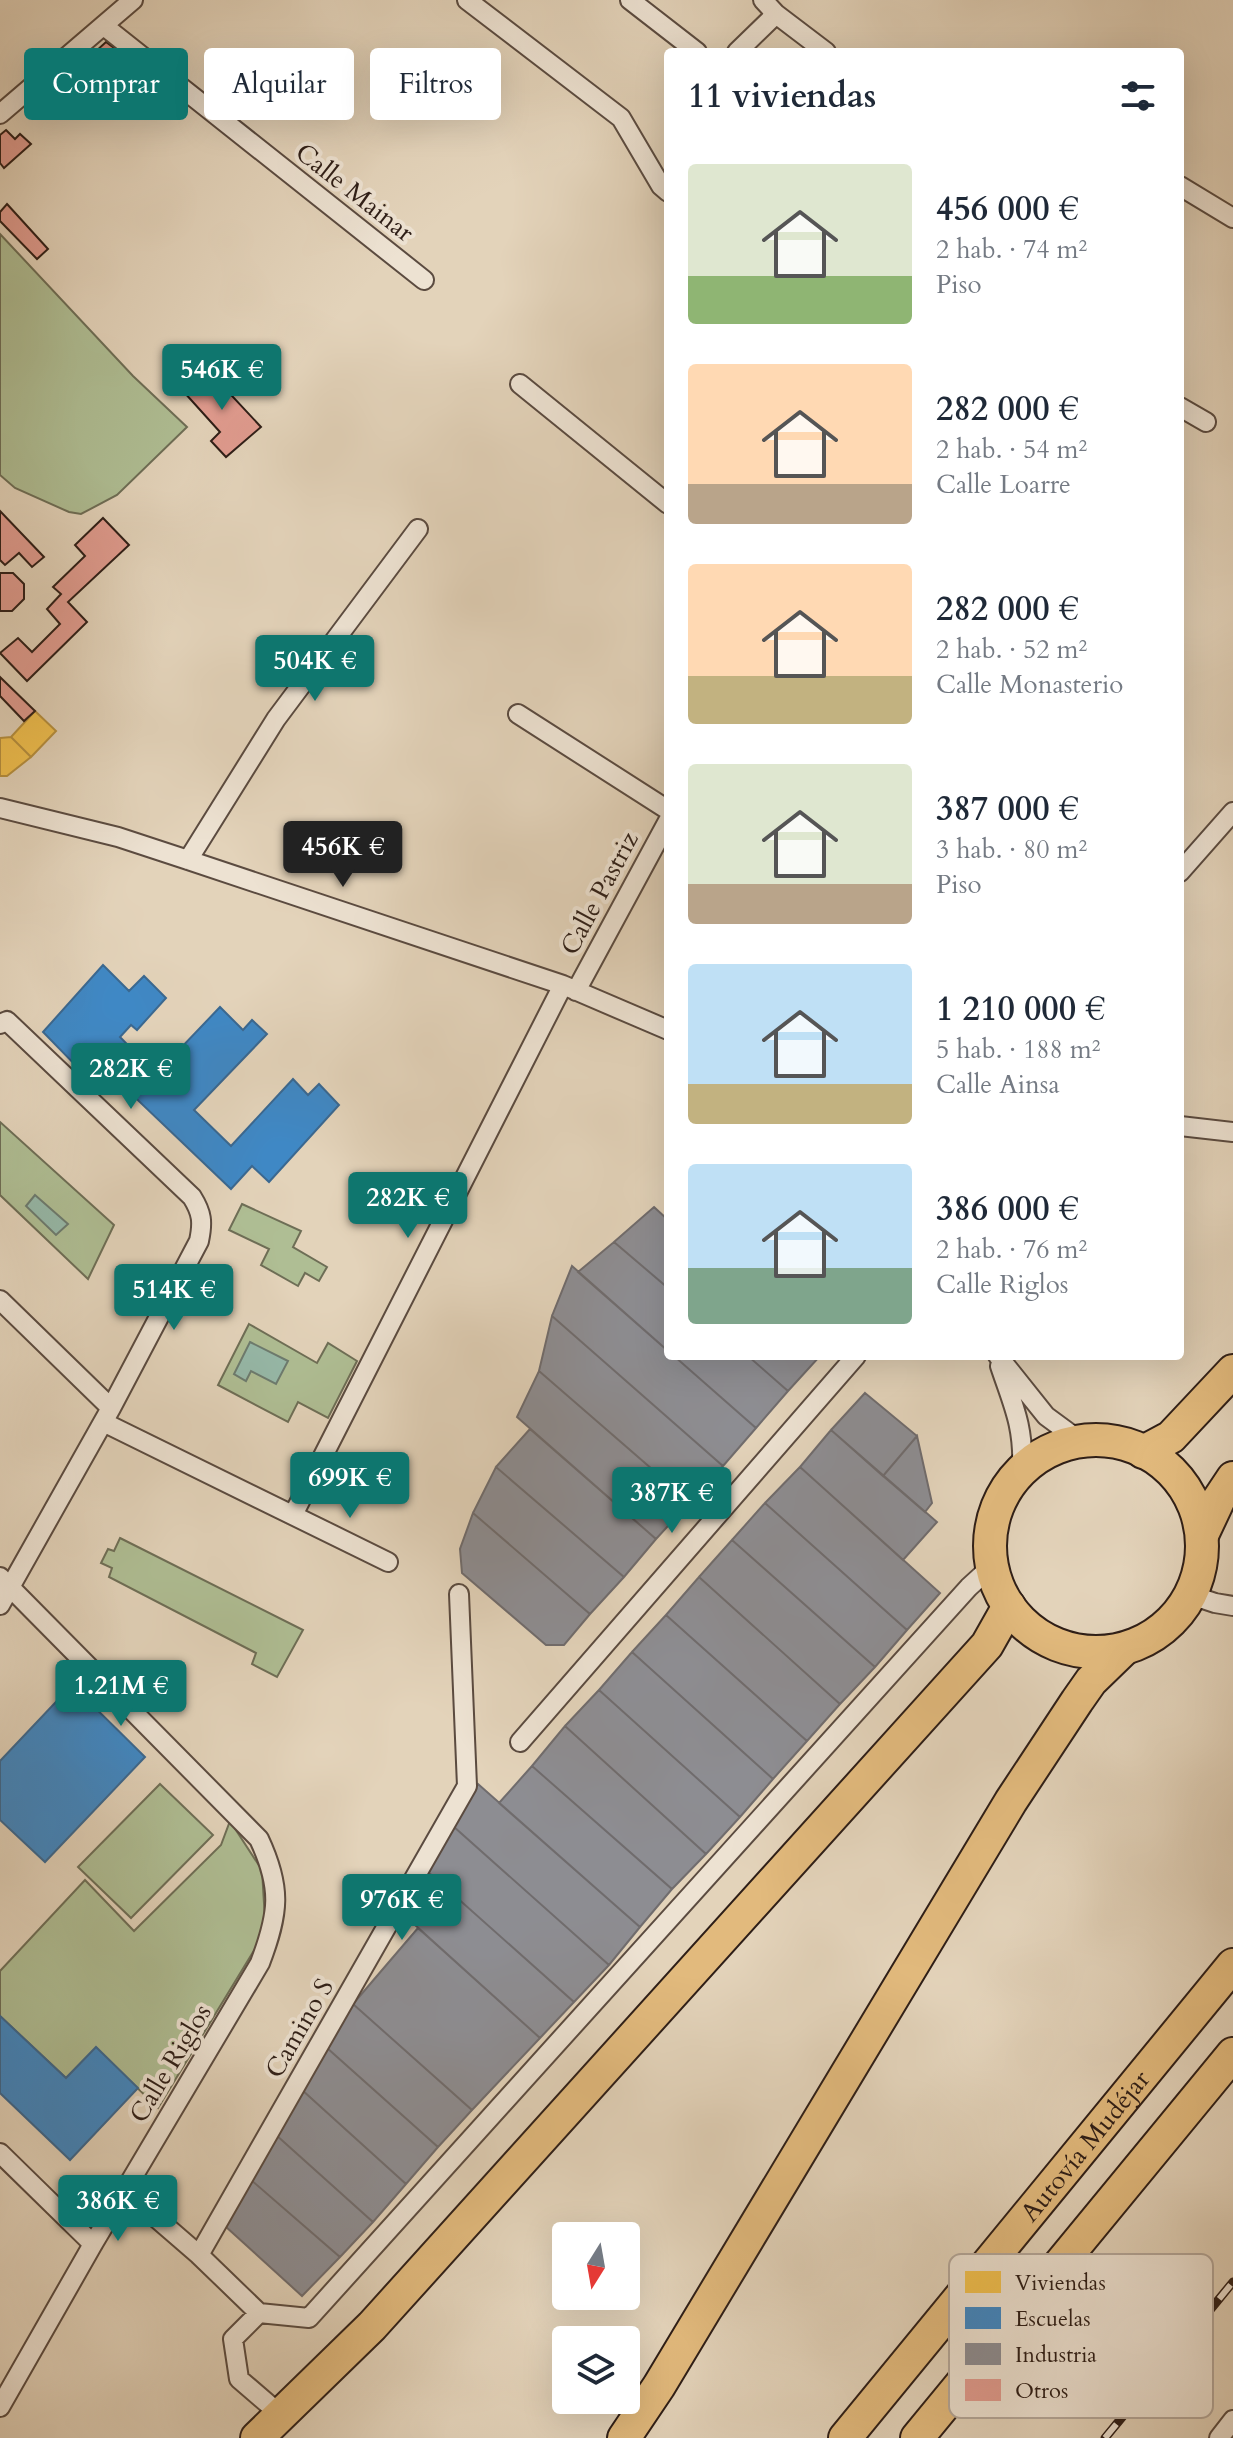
<!DOCTYPE html>
<html lang="es">
<head>
<meta charset="utf-8">
<style>
  body { margin:0; font-family:Cardo,serif; background:#f6f6f7; color:#1f2937; height:100vh; display:flex; flex-direction:column; font-size:30px; white-space:nowrap }
  * { box-sizing:border-box; margin:0 }
  p { font-size:26px; color:#747a83 }
  .icon { flex:none; width:44px; height:44px; fill:none; stroke:currentColor; stroke-width:2; stroke-linecap:round; stroke-linejoin:round }
  .map { position:relative; flex:1; overflow:hidden }
  .side { position:absolute; left:664px; top:48px; width:520px; height:1312px; display:flex; flex-direction:column; background:#fff; border-radius:8px; box-shadow:0 8px 32px #0002 }
  .side>* { flex:none }
  .hud { position:absolute; left:24px; top:48px; width:520px; height:72px; display:flex; gap:16px }
  .needle { width:52px; rotate:191deg }
  .buttons { position:absolute; left:552px; top:2222px; display:grid; gap:16px }
  .buttons a { display:grid; place-items:center; width:88px; height:88px; border-radius:8px; background:#fff; box-shadow:0 8px 32px #0002; font-size:40px }
  .price { position:absolute; translate:-50% -68px; padding:0 18px; border-radius:8px; background:#0f766e; color:#fff; font-size:26px; line-height:52px; filter:drop-shadow(0 2px 4px #0008) }
  .price::after { content:''; position:absolute; left:50%; top:48px; width:24px; height:18px; margin-left:-12px; background:inherit; clip-path:polygon(0 0,100% 0,50% 100%) }
  .price.active { background:#222; color:#fff }
  ul { padding:0; list-style:none }
  li { display:flex; align-items:center; gap:24px; height:200px; padding:0 24px }
  li span { display:grid; place-items:center; flex:none; width:224px; height:160px; border-radius:8px; color:#555 }
  li>.icon { margin-inline-start:auto }
  span .icon { width:96px; height:96px; fill:#fffc; stroke-width:1 }
  li b { font-size:34px }
  h2 { display:flex; justify-content:space-between; align-items:center; height:96px; padding:0 24px; font-size:34px }
  .pill { padding:0 28px; border-radius:8px; background:#fff; box-shadow:0 8px 32px #0002; font-size:28px; line-height:72px }
  .pill.active { background:#0f766e; color:#fff }
  .map>svg:first-child { display:block }
  .green { fill:#afbe94; stroke:#6e6e56; stroke-width:2 }
  .water { fill:#96b9a9; stroke:#6c7b6f; stroke-width:2 }
  .homes { fill:#f2c14e; stroke:#b7903e; stroke-width:2 }
  .schools { fill:#3f88c5; stroke:#3a6891; stroke-width:2 }
  .industry { fill:#8d8d92; stroke:#706c6d; stroke-width:2 }
  .building { fill:#e19c90; stroke:#2e1e17; stroke-width:2 }
  .lines { fill:none; stroke-linecap:round; stroke-linejoin:round }
  .street-casing { stroke:#5b4b40; stroke-width:22 }
  .highway-casing { stroke:#2e1e17; stroke-width:36 }
  .street { stroke:#ede2d2; stroke-width:18 }
  .highway { stroke:#e2ba7d; stroke-width:32 }
  .rail-casing { stroke:#2e1e17; stroke-width:9 }
  .rail { stroke:#ede2d2; stroke-width:6; stroke-dasharray:18; stroke-linecap:butt }
  .labels { text-anchor:middle; stroke-width:8; stroke-linejoin:round; paint-order:stroke }
  .street-label { font-size:26px; fill:#2e1e17; stroke:#ede2d2 }
  .key { fill:#ede2d2; stroke:#b4a79a; stroke-width:2 }
  .key-label { font-size:22px; fill:#2e1e17 }
</style>
</head>
<body>
<div class="map">
<svg width="1233" height="2438" viewBox="0 0 1233 2438">
  <rect width="100%" height="100%" fill="#e3d3ba"/>
  <filter id="stains"><feTurbulence type="fractalNoise" baseFrequency=".0025" numOctaves="4"/><feColorMatrix values="0 0 0 0 .2 0 0 0 0 .09 0 0 0 0 .02 0 0 0 .5 -.17"/></filter>
  <radialGradient id="worn" r=".72"><stop offset=".6" stop-color="#630" stop-opacity="0"/><stop offset="1" stop-color="#630" stop-opacity=".3"/></radialGradient>
  <path class="green" d="M 0,234 L 133,376 L 187,427 L 117,495 L 81,514 L 69,512 L 15,488 L 0,475 Z
    M 0,1122 L 114,1225 L 88,1279 L 0,1195 Z
    M 242,1204 L 301,1231 L 293,1247 L 327,1267 L 319,1281 L 305,1273 L 298,1286 L 261,1265 L 269,1249 L 229,1230 Z
    M 249,1324 L 317,1363 L 328,1343 L 357,1361 L 328,1418 L 298,1402 L 288,1422 L 218,1385 Z
    M 120,1538 L 303,1630 L 277,1677 L 252,1664 L 256,1653 L 109,1577 L 112,1568 L 101,1563 L 108,1549 L 114,1551 Z
    M 160,1784 L 213,1835 L 131,1918 L 78,1867 Z
    M 230,1821 L 262,1870 L 265,1920 L 258,1944 L 158,2108 L 96,2048 L 66,2078 L 0,2016 L 0,1971 L 85,1880 L 134,1931 L 221,1845 Z"/>
  <path class="water" d="M 35,1195 L 68,1224 L 56,1235 L 26,1206 Z
    M 250,1342 L 288,1361 L 276,1384 L 251,1371 L 246,1381 L 234,1374 Z"/>
  <path class="homes" d="M 35,711 L 56,731 L 31,757 L 11,737 Z
    M 11,737 L 31,757 L 7,776 L 0,776 L 0,738 Z"/>
  <path class="schools" d="M 103,965 L 129,991 L 144,976 L 166,998 L 137,1030 L 131,1025 L 120,1037 L 156,1074 L 220,1007 L 243,1030 L 252,1020 L 267,1034 L 194,1110 L 231,1146 L 293,1079 L 308,1095 L 319,1084 L 339,1105 L 269,1182 L 252,1166 L 231,1189 L 98,1062 L 84,1074 L 43,1032 Z
    M 72,1685 L 145,1757 L 45,1862 L 0,1820 L 0,1761 Z
    M 0,2016 L 66,2078 L 96,2047 L 138,2088 L 70,2160 L 0,2093 Z"/>
  <path class="industry" d="M 654,1207 L 668,1220 L 668,1288 L 614,1242 Z
    M 614,1242 L 668,1288 L 668,1351 L 578,1272 Z
    M 572,1266 L 668,1351 L 668,1356 L 674,1356 L 756,1428 L 723,1466 L 552,1316 Z
    M 552,1316 L 723,1466 L 690,1502 L 539,1371 Z
    M 674,1356 L 748,1356 L 788,1391 L 756,1428 Z
    M 748,1356 L 820,1356 L 788,1391 Z
    M 539,1371 L 690,1502 L 656,1539 L 517,1417 Z
    M 865,1393 L 917,1436 L 883,1476 L 831,1430 Z
    M 530,1429 L 656,1539 L 624,1577 L 496,1467 Z
    M 831,1430 L 937,1522 L 903,1560 L 800,1467 Z
    M 917,1436 L 932,1503 L 925,1512 L 883,1476 Z
    M 496,1467 L 624,1577 L 590,1614 L 473,1513 Z
    M 800,1467 L 940,1593 L 907,1630 L 765,1503 Z
    M 765,1503 L 907,1630 L 875,1667 L 732,1540 Z
    M 473,1513 L 590,1614 L 564,1645 L 546,1645 L 462,1573 L 460,1549 Z
    M 732,1540 L 875,1667 L 840,1704 L 699,1577 Z
    M 699,1577 L 840,1704 L 807,1741 L 666,1615 Z
    M 666,1615 L 807,1741 L 773,1779 L 632,1652 Z
    M 632,1652 L 773,1779 L 740,1817 L 599,1690 Z
    M 599,1690 L 740,1817 L 706,1854 L 565,1726 Z
    M 565,1726 L 706,1854 L 672,1889 L 532,1766 Z
    M 532,1766 L 672,1889 L 640,1927 L 499,1803 Z
    M 478,1784 L 640,1927 L 609,1965 L 453,1826 Z
    M 453,1826 L 609,1965 L 574,2002 L 427,1871 Z
    M 427,1871 L 574,2002 L 540,2038 L 404,1915 Z
    M 418,1928 L 540,2038 L 472,2110 L 353,2004 Z
    M 353,2004 L 472,2110 L 438,2147 L 326,2047 Z
    M 326,2047 L 438,2147 L 406,2184 L 301,2089 Z
    M 301,2089 L 406,2184 L 373,2222 L 275,2134 Z
    M 275,2134 L 373,2222 L 340,2257 L 250,2179 Z
    M 250,2179 L 340,2257 L 302,2296 L 225,2226 Z"/>
  <path class="building" d="M 106,42 L 118,51 L 104,63 L 95,52 Z
    M 94,52 L 104,63 L 76,88 L 65,77 Z
    M 56,85 L 64,94 L 42,113 L 34,105 Z
    M 6,130 L 15,139 L 20,134 L 31,144 L 4,168 L 0,163 L 0,135 Z
    M 7,204 L 48,249 L 37,259 L 0,221 L 0,212 Z
    M 206,368 L 261,427 L 226,457 L 211,441 L 220,432 L 183,391 Z
    M 0,511 L 44,557 L 32,567 L 19,553 L 5,565 L 0,560 Z
    M 103,518 L 129,545 L 68,602 L 87,622 L 27,681 L 0,653 L 18,638 L 32,652 L 60,624 L 47,609 L 61,594 L 53,587 L 85,556 L 75,545 Z
    M 0,573 L 13,573 L 24,584 L 24,599 L 12,611 L 0,611 Z
    M 0,677 L 35,711 L 24,721 L 0,696 Z"/>
  <g class="lines">
    <g class="street-casing">
      <path id="street" d="M 467,0 L 621,118 L 661,186 L 668,192
        M 630,0 L 697,52
        M 763,0 L 776,14 L 826,52
        M 104,26 L 424,280
        M 737,52 L 776,14
        M 0,114 L 133,0
        M 1180,186 L 1233,218
        M 520,384 L 668,504
        M 1180,407 L 1206,422
        M 518,714 L 668,810
        M 0,808 L 118,837 L 188,860 L 563,985 L 668,1030
        M 188,860 L 276,719 L 418,529
        M 1180,872 L 1233,812
        M 576,991 L 668,821
        M 0,1024 L 7,1021 L 192,1197 C 202,1213 203,1222 199,1241 L 111,1408 L 0,1605
        M 1180,1126 L 1233,1132
        M 0,1300 L 111,1408
        M 998,1356 L 1046,1416 L 1080,1441
        M 1000,1366 C 1013,1405 1024,1426 1022,1469
        M 103,1422 L 388,1562
        M 293,1515 L 563,985
        M 0,1577 L 259,1839 C 282,1888 279,1913 260,1963 L 93,2244 L 0,2407
        M 1191,1595 L 1215,1603 L 1233,1606
        M 520,1742 L 856,1356
        M 0,2153 L 93,2244
        M 125,2191 L 199,2255 L 259,2313
        M 199,2255 L 467,1786 L 459,1594
        M 281,2415 L 239,2379 L 233,2339 L 259,2313 L 309,2318 L 969,1587 L 992,1566
        M 1219,2438 L 1233,2420"/>
    </g>
    <g class="highway-casing">
      <g id="highway">
        <circle cx="1096" cy="1546" r="106"/>
        <path d="M 1143,1452 L 1171,1437 L 1233,1371"/>
        <path d="M 1202,1535 L 1219,1499 L 1233,1478"/>
        <path d="M 257,2438 L 372,2326 L 987,1645 L 1009,1606"/>
        <path d="M 624,2438 L 659,2386 L 1011,1801 L 1077,1701 L 1091,1681 L 1124,1649"/>
        <path id="s1" d="M 845,2438 L 1233,1965"/>
        <path d="M 917,2438 L 1233,2054"/>
      </g>
    </g>
    <use href="#street" class="street"/>
    <use href="#highway" class="highway"/>
    <g class="rail-casing">
      <path id="rail" d="M 1105,2438 L 1233,2282"/>
    </g>
    <use href="#rail" class="rail"/>
  </g>
  <g class="labels">
    <g class="street-label">
      <text transform="translate(355 192) rotate(38)" y="9">Calle Mainar</text>
      <text transform="translate(599 893) rotate(-62)" y="9">Calle Pastriz</text>
      <text transform="translate(299 2028) rotate(-60)" y="9">Camino S</text>
      <text transform="translate(170 2063) rotate(-59)" y="9">Calle Riglos</text>
      <text dy="9" stroke="none"><textPath href="#s1" startOffset="378">Autovía Mudéjar</textPath></text>
    </g>
  </g>
  <rect x="949" y="2254" width="264" height="164" rx="12" class="key"/>
  <rect x="965" y="2271" width="36" height="22" fill="#f2c14e"/>
  <rect x="965" y="2307" width="36" height="22" fill="#3f88c5"/>
  <rect x="965" y="2343" width="36" height="22" fill="#8d8d92"/>
  <rect x="965" y="2379" width="36" height="22" fill="#e19c90"/>
  <g class="key-label">
    <text x="1015" y="2290">Viviendas</text>
    <text x="1015" y="2326">Escuelas</text>
    <text x="1015" y="2362">Industria</text>
    <text x="1015" y="2398">Otros</text>
  </g>
  <rect width="100%" height="100%" filter="url(#stains)"/>
  <rect width="100%" height="100%" fill="url(#worn)"/>
</svg>
<div class="buttons">
<a><svg class="needle" viewBox="-14 -14 28 28"><path d="M0-13l5 13h-10z" fill="#e53935"/><path d="M0 13l5-13h-10z" fill="#747a83"/></svg></a>
<a><svg class="icon" aria-label="layers" viewBox="0 0 24 24"><path d="M12 4l9 5-9 5-9-5zM3 14l9 5 9-5"/></svg></a>
</div>
<b class="price" style="left:222px;top:412px">546K €</b>
<b class="price" style="left:315px;top:703px">504K €</b>
<b class="price active" style="left:343px;top:889px">456K €</b>
<b class="price" style="left:131px;top:1111px">282K €</b>
<b class="price" style="left:408px;top:1240px">282K €</b>
<b class="price" style="left:174px;top:1332px">514K €</b>
<b class="price" style="left:350px;top:1520px">699K €</b>
<b class="price" style="left:672px;top:1535px">387K €</b>
<b class="price" style="left:121px;top:1728px">1.21M €</b>
<b class="price" style="left:402px;top:1942px">976K €</b>
<b class="price" style="left:118px;top:2243px">386K €</b>
<div class="hud">
<a class="pill active">Comprar</a>
<a class="pill">Alquilar</a>
<a class="pill">Filtros</a>
</div>
<section class="side">
<h2>11 viviendas<svg class="icon" aria-label="filters" viewBox="0 0 24 24"><path d="M4 7h16M4 17h16"/><circle cx="9" cy="7" r="2"/><circle cx="15" cy="17" r="2"/></svg></h2>
<ul>
<li><span style="background:linear-gradient(#dfe7d0 70%,#8fb573 0)"><svg class="icon" aria-label="home" viewBox="0 0 24 24"><path d="M3 11l9-7 9 7M6 9v11h12V9"/></svg></span><div><b>456 000 €</b><p>2 hab. · 74 m²</p><p>Piso</p></div></li>
<li><span style="background:linear-gradient(#ffd9b3 75%,#b9a48a 0)"><svg class="icon" aria-label="home" viewBox="0 0 24 24"><path d="M3 11l9-7 9 7M6 9v11h12V9"/></svg></span><div><b>282 000 €</b><p>2 hab. · 54 m²</p><p>Calle Loarre</p></div></li>
<li><span style="background:linear-gradient(#ffd9b3 70%,#c2b280 0)"><svg class="icon" aria-label="home" viewBox="0 0 24 24"><path d="M3 11l9-7 9 7M6 9v11h12V9"/></svg></span><div><b>282 000 €</b><p>2 hab. · 52 m²</p><p>Calle Monasterio</p></div></li>
<li><span style="background:linear-gradient(#dfe7d0 75%,#b9a48a 0)"><svg class="icon" aria-label="home" viewBox="0 0 24 24"><path d="M3 11l9-7 9 7M6 9v11h12V9"/></svg></span><div><b>387 000 €</b><p>3 hab. · 80 m²</p><p>Piso</p></div></li>
<li><span style="background:linear-gradient(#bfe0f5 75%,#c2b280 0)"><svg class="icon" aria-label="home" viewBox="0 0 24 24"><path d="M3 11l9-7 9 7M6 9v11h12V9"/></svg></span><div><b>1 210 000 €</b><p>5 hab. · 188 m²</p><p>Calle Ainsa</p></div></li>
<li><span style="background:linear-gradient(#bfe0f5 65%,#7fa58c 0)"><svg class="icon" aria-label="home" viewBox="0 0 24 24"><path d="M3 11l9-7 9 7M6 9v11h12V9"/></svg></span><div><b>386 000 €</b><p>2 hab. · 76 m²</p><p>Calle Riglos</p></div></li>
</ul>
</section>
</div>
</body>
</html>
